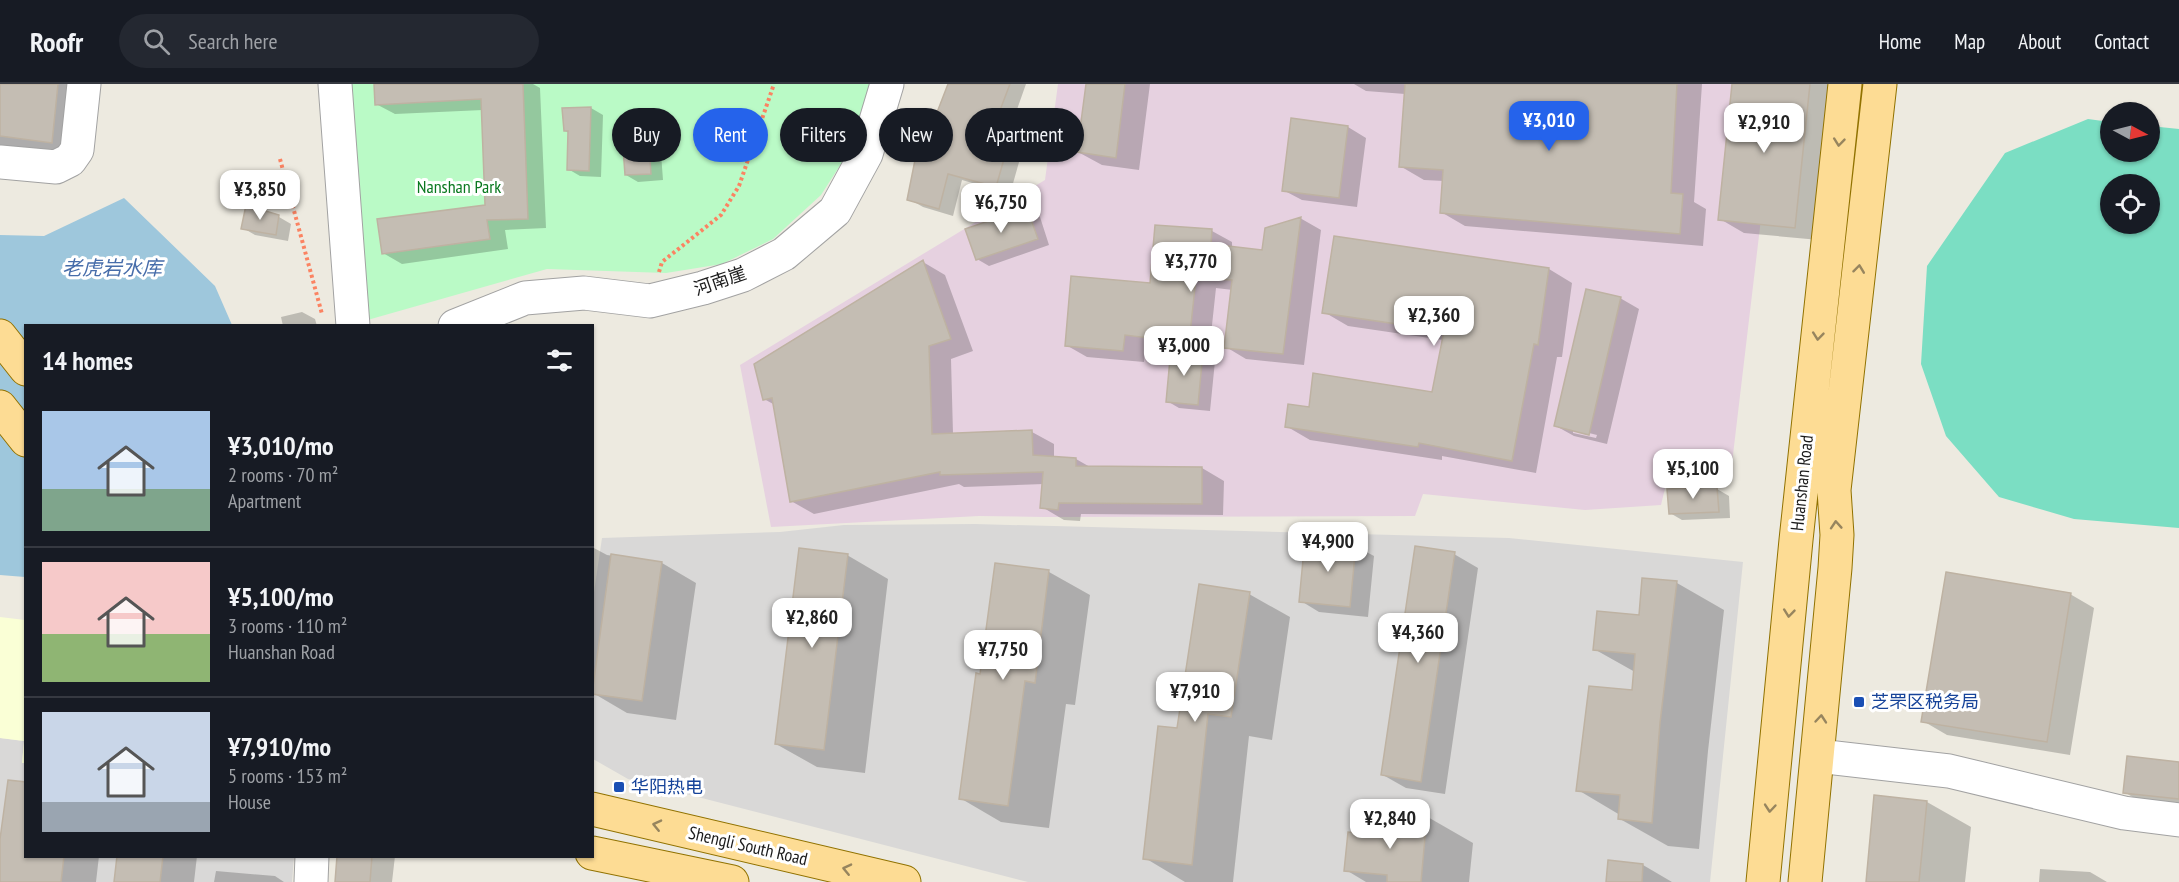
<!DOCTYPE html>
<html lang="en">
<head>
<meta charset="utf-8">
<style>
  body { margin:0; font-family:"PT Sans Narrow","Noto Sans SC",sans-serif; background:#242831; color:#f1f3f6; height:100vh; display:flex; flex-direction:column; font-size:22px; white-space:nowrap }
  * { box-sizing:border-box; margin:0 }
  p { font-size:20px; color:#9ea1a6 }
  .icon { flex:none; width:33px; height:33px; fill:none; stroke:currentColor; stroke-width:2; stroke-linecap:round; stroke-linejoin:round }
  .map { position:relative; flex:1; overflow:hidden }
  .sheet { position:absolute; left:24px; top:240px; width:570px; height:534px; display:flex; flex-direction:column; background:#171b24; border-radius:0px; box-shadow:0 2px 4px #0004 }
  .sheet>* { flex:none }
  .guide { position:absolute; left:612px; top:24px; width:570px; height:54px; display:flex; gap:12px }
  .needle { width:39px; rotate:97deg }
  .tools { position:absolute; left:2100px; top:18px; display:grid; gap:12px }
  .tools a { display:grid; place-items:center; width:60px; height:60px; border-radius:50%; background:#171b24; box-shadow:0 2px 4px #0004; font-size:30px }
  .price { position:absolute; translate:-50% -51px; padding:0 14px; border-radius:12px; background:#fff; color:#222; font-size:20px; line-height:39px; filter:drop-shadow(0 2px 3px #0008) }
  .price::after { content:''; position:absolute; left:50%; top:36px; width:18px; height:14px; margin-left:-9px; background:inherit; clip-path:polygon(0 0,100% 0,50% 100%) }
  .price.active { background:#2563eb; color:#fff }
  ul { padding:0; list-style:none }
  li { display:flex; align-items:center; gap:18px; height:150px; padding:0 18px }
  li+li { border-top:2px solid #363941 }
  li span { display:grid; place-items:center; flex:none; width:168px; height:120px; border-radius:0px; color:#555 }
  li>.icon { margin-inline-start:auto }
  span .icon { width:72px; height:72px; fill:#fffc; stroke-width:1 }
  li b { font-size:26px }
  h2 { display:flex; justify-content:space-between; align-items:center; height:72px; padding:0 18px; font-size:26px }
  .tag { padding:0 21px; border-radius:27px; background:#171b24; box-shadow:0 2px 4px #0004; font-size:21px; line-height:54px }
  .tag.active { background:#2563eb; color:#fff }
  header { display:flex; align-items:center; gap:36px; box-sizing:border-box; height:84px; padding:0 30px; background:#171b24; border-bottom:2px solid #363941 }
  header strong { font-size:28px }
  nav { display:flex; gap:33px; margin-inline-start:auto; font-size:21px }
  .search { width:420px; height:54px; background:#242831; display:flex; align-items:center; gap:15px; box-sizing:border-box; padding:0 21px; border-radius:33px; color:#9ea1a6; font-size:22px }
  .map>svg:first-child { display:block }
  .residential { fill:#d9d8d7 }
  .industrial { fill:#e6d1e0 }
  .education { fill:#faffd6 }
  .park { fill:#bafac6 }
  .pitch { fill:#7bdec3; fill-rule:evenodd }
  .water { fill:#9ec7dc }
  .shadow { fill:#0003; fill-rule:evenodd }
  .building { fill:#c4bdb3; stroke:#beb2a2; stroke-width:1.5 }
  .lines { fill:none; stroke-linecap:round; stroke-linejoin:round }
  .minor-casing { stroke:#a2a2a2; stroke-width:35 }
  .major-casing { stroke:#917200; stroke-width:35 }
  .path { stroke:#fb8362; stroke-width:4; stroke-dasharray:3 3; stroke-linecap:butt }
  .minor { stroke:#fff; stroke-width:33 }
  .major { stroke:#fddc94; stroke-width:33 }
  .oneway { stroke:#97855e }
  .transit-dot { fill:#1a4fb4; stroke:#fff; stroke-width:2 }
  .labels { text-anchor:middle; stroke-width:6; stroke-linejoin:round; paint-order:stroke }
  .park-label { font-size:18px; fill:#09781f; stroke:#fff }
  .street-label { font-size:18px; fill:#1b1b1b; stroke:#fff }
  .transit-label { font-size:18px; fill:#164399; stroke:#fff; text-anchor:start }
  .water-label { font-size:20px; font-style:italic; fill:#476daa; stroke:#fff }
</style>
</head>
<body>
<header>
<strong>Roofr</strong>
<div class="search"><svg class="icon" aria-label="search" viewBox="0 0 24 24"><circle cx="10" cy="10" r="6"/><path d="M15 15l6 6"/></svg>Search here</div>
<nav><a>Home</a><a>Map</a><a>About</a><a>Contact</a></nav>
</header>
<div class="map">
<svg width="2179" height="798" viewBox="0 0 2179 798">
  <rect width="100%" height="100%" fill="#edeae0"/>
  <path class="residential" d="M 0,0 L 68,0 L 60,71 L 0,64 Z
    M 975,440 L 1509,454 L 1743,478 L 1710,798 L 1028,798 L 628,695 L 593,675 L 593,515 L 602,454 L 780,448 L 844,441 Z
    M 0,654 L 24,657 L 22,678 L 26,679 L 26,772 L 294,773 L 292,798 L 0,798 Z"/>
  <path class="industrial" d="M 1058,0 L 1777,0 L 1730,396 L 1724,401 L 1666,400 L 1661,421 L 1585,426 L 1423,410 L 1415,432 L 1044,433 L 979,432 L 771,443 L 740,281 L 1045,96 Z"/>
  <path class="education" d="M 0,533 L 25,536 L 25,679 L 22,679 L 24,657 L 0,654 Z"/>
  <path class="park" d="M 347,0 L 873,0 L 857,55 L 821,111 L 773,155 L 722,180 L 666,189 L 547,185 L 364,237 Z"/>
  <path class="pitch" d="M 2088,35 L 2110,38 L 2110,68 L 2150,68 L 2150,42 L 2179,45 L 2179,444 L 2074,435 L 1999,413 L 1946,352 L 1921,280 L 1927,182 L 2005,69 ZM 2110,100 L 2150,100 L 2150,140 L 2110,140 Z"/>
  <path class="water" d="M 124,114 L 215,202 L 232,241 L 26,242 L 25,493 L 0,491 L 0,151 L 44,152 Z"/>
  <path class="shadow" d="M 0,0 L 87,0 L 80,74 L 0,63 Z
    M 375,0 L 533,0 L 540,4 L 546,144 L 505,146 L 508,165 L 402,180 L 383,169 L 487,122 L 483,26 L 395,30 L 376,20 Z
    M 950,0 L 1026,0 L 1009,48 L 1025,57 L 1010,110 L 962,96 L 953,132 L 923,123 L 909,115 Z
    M 1087,0 L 1150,0 L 1139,86 L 1102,81 L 1078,68 Z
    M 1354,0 L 1702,0 L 1694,118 L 1706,125 L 1703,162 L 1465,142 L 1441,128 L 1444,97 L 1424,96 L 1400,82 L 1405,10 L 1366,7 Z
    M 1734,0 L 1827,0 L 1835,4 L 1819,156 L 1744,149 L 1720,135 Z
    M 591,24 L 603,31 L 601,93 L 580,92 L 568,85 L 570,49 L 565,47 Z
    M 647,35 L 659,42 L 663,96 L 638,98 L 626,91 Z
    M 1348,43 L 1366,54 L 1357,123 L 1302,116 L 1283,106 Z
    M 1027,126 L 1040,133 L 1049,161 L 989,182 L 977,175 Z
    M 279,133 L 291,140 L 288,157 L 255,151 L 243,144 Z
    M 1300,134 L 1321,146 L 1304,281 L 1246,275 L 1226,263 L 1233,206 L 1216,204 L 1209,269 L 1201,269 L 1215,277 L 1210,327 L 1179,324 L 1167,317 L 1173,265 L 1145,262 L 1144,278 L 1087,273 L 1066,261 L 1152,201 L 1156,143 L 1212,147 L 1232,158 L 1232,164 L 1263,168 Z
    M 923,178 L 945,191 L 973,267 L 951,275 L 953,350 L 1032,348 L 1054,360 L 1054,374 L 1076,375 L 1090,383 L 1202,384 L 1224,397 L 1223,431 L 1081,430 L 1080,437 L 1064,436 L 1042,423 L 1044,400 L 964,403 L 959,400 L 814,430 L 791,417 L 775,321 L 764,315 Z
    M 1549,185 L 1572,199 L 1562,273 L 1557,273 L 1536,389 L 1442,372 L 1442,376 L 1310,356 L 1286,342 L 1310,324 L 1434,309 L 1443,256 L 1348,242 L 1324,228 Z
    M 1620,214 L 1639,225 L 1607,360 L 1574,352 L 1556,342 ZM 1573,345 L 1597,351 L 1596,354 L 1573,349 Z
    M 302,228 L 315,235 L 317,242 L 283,242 L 281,233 Z
    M 1717,405 L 1729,412 L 1730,434 L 1682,436 L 1670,429 Z
    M 1355,462 L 1374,472 L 1368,533 L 1319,528 L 1301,517 Z
    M 592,463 L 607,471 L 662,479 L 696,499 L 676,636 L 627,629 L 593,609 L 595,596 L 592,596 Z
    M 1454,470 L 1478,484 L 1445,710 L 1406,704 L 1383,691 Z
    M 847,471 L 888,495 L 865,689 L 817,683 L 776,660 Z
    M 1049,488 L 1090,511 L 1075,621 L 1066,620 L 1049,744 L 1001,738 L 960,714 L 982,591 Z
    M 1677,499 L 1724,526 L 1708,667 L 1699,765 L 1668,762 L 1620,735 L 1620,731 L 1578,706 L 1633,607 L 1635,588 L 1594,565 L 1640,532 Z
    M 1249,510 L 1290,533 L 1272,656 L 1249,652 L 1233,798 L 1185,798 L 1145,774 L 1179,646 Z
    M 2070,510 L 2094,524 L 2070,671 L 1947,651 L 1923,637 Z
    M 2179,679 L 2179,723 L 2143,719 L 2124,708 Z
    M 1876,713 L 1927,718 L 1971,743 L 1965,798 L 1867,798 Z
    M 1426,732 L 1473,759 L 1469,798 L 1366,798 L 1346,786 L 1391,754 Z
    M 0,767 L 26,772 L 99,772 L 96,798 L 0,798 Z
    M 119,772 L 197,772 L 194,798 L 116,798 Z
    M 338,772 L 395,772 L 392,798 L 336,798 Z
    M 1643,781 L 1672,798 L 1608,798 Z
    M 2040,785 L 2090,788 L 2107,798 L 2039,798 Z
    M 216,787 L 275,792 L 284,798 L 214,798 Z"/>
  <path class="building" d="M 0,0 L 58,0 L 52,59 L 0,52 Z
    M 374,0 L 523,0 L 528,135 L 487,136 L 490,155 L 382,170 L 377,135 L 485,121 L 481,15 L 375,21 Z
    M 948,0 L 1010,0 L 994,42 L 1012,47 L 996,103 L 948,90 L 939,125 L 907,116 L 922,41 L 931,44 Z
    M 1086,0 L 1125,0 L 1116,74 L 1077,68 Z
    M 1405,0 L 1677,0 L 1671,109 L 1683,110 L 1680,150 L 1440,129 L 1443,86 L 1399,83 Z
    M 1732,0 L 1810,0 L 1795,144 L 1718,136 Z
    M 591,23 L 589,87 L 567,86 L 568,47 L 564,47 L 562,24 Z
    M 647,33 L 651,90 L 625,91 L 621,35 Z
    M 1291,34 L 1348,42 L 1339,114 L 1282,107 Z
    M 246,121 L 279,131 L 276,151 L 241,145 Z
    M 1027,124 L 1038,155 L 976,176 L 965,145 Z
    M 1301,133 L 1283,270 L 1224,264 L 1232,196 L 1196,194 L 1189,259 L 1125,251 L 1123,267 L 1065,262 L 1071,192 L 1150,199 L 1155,141 L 1212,145 L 1211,160 L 1262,166 L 1265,144 Z
    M 1334,152 L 1549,184 L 1538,261 L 1534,260 L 1512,377 L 1419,359 L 1418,363 L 1285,343 L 1288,320 L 1309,323 L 1313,289 L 1432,308 L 1444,247 L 1322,229 Z
    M 923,176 L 951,255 L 929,262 L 932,350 L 1032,346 L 1033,371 L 1076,374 L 1076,382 L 1202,383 L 1202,420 L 1059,419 L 1058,426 L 1040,424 L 1043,388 L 940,391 L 940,388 L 790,418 L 772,314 L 763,316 L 754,280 Z
    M 1586,205 L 1621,213 L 1589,351 L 1554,342 Z
    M 1171,264 L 1203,268 L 1198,321 L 1166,318 Z
    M 1717,403 L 1719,428 L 1669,430 L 1667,405 Z
    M 1305,455 L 1356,460 L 1350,523 L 1299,518 Z
    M 1415,462 L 1455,468 L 1421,698 L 1381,691 Z
    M 799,464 L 848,470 L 824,666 L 775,660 Z
    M 611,470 L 662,478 L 642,617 L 592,610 Z
    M 995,479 L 1049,486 L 1035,599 L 1025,597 L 1008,722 L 959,715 L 976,589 L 980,590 Z
    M 1946,488 L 2071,509 L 2047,658 L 1921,638 Z
    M 1642,494 L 1677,497 L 1660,639 L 1652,739 L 1618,735 L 1620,711 L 1576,707 L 1589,602 L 1632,606 L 1635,570 L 1593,566 L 1597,527 L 1639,531 Z
    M 1199,500 L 1250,508 L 1231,633 L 1208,630 L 1192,781 L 1143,775 L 1158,642 L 1177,644 Z
    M 2127,672 L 2179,678 L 2179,715 L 2123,709 Z
    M 8,696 L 26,698 L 26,772 L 64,772 L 61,798 L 0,798 L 0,755 Z
    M 1874,711 L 1927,717 L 1919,798 L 1866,798 Z
    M 1392,727 L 1427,731 L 1421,798 L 1387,798 L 1387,791 L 1344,787 L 1348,748 L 1390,752 Z
    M 117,772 L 163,772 L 160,798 L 114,798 Z
    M 337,772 L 372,772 L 370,798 L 335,798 Z
    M 1608,776 L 1643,780 L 1642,798 L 1606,798 Z"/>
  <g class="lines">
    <g class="minor-casing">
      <path id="minor" d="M 335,0 L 353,242
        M 0,78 L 56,83 L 70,76 L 77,66 L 84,0
        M 455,242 L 525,214 L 584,209 L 650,217 L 703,204 L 743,191 L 784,170 L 835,127 L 866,70 L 887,0
        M 1818,672 L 1949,687 L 2124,729 L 2179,736
        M 311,798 L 312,772"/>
    </g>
    <g class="major-casing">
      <path id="major" d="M 0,252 L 26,285
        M 0,323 L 26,356
        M 592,725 L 904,798
        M 592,769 L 732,798
        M 1763,798 L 1796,456 L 1845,0
        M 1805,798 L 1835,484 L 1837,451 L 1834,406 L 1880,0"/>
    </g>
    <path class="path" d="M 280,75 L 322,230
      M 659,188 L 662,178 L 721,131 L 739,102 L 774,0"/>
    <use href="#minor" class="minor"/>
    <use href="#major" class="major"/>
  </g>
  <defs><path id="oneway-chevron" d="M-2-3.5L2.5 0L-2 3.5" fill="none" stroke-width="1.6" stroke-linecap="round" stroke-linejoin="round" transform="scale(1.5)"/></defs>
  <g class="oneway">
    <use href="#oneway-chevron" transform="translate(1839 58) rotate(96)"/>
    <use href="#oneway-chevron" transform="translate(1859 185) rotate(-83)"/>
    <use href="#oneway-chevron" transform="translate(1818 252) rotate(96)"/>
    <use href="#oneway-chevron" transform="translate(1836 441) rotate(-94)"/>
    <use href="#oneway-chevron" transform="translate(1789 529) rotate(96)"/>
    <use href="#oneway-chevron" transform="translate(1821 635) rotate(-85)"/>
    <use href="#oneway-chevron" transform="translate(1770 724) rotate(95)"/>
    <use href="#oneway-chevron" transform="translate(657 741) rotate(-167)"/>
    <use href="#oneway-chevron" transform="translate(847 785) rotate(-167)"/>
  </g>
  <g class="transit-dot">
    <rect x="1853" y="612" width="12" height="12" rx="3"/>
    <rect x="613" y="697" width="12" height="12" rx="3"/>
  </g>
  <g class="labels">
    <g class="park-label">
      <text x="459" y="109">Nanshan Park</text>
    </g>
    <g class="street-label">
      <text transform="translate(720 197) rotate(-19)" y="6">河南崖</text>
      <text transform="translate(1802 399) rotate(-84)" y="6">Huanshan Road</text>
      <text transform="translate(748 762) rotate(13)" y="6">Shengli South Road</text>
    </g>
    <g class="transit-label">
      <text x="1871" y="624">芝罘区税务局</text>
      <text x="631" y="709">华阳热电</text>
    </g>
    <g class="water-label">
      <text x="112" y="191">老虎岩水库</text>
    </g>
  </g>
</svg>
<div class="tools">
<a><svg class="needle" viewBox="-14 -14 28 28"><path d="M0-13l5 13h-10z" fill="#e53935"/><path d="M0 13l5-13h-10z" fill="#9ea1a6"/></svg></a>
<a><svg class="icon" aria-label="locate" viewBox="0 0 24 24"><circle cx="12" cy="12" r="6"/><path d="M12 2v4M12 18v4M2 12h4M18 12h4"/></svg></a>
</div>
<b class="price active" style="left:1549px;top:68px">¥3,010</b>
<b class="price" style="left:1764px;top:70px">¥2,910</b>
<b class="price" style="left:260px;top:137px">¥3,850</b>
<b class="price" style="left:1001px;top:150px">¥6,750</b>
<b class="price" style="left:1191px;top:209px">¥3,770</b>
<b class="price" style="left:1434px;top:263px">¥2,360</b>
<b class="price" style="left:1184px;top:293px">¥3,000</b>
<b class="price" style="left:1693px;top:416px">¥5,100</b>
<b class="price" style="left:1328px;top:489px">¥4,900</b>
<b class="price" style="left:812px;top:565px">¥2,860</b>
<b class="price" style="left:1418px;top:580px">¥4,360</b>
<b class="price" style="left:1003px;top:597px">¥7,750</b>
<b class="price" style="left:1195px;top:639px">¥7,910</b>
<b class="price" style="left:1390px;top:766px">¥2,840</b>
<div class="guide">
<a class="tag">Buy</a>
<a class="tag active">Rent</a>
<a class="tag">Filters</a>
<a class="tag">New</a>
<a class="tag">Apartment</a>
</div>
<section class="sheet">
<h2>14 homes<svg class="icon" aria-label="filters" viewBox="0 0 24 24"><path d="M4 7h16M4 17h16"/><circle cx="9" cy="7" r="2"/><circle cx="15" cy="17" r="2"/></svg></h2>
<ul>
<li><span style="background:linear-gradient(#a9c7e8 65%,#7fa58c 0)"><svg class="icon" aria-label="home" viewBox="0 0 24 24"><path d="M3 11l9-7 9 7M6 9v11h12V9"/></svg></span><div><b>¥3,010/mo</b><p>2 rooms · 70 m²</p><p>Apartment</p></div></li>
<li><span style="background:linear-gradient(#f6c9c9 60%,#8fb573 0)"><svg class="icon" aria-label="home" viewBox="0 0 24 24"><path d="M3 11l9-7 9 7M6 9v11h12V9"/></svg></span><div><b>¥5,100/mo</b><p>3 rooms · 110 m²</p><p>Huanshan Road</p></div></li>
<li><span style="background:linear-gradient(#c9d6e8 75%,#9aa5b1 0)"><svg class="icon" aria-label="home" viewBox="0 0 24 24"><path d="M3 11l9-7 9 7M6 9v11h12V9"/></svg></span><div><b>¥7,910/mo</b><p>5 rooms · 153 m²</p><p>House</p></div></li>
</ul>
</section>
</div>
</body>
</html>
